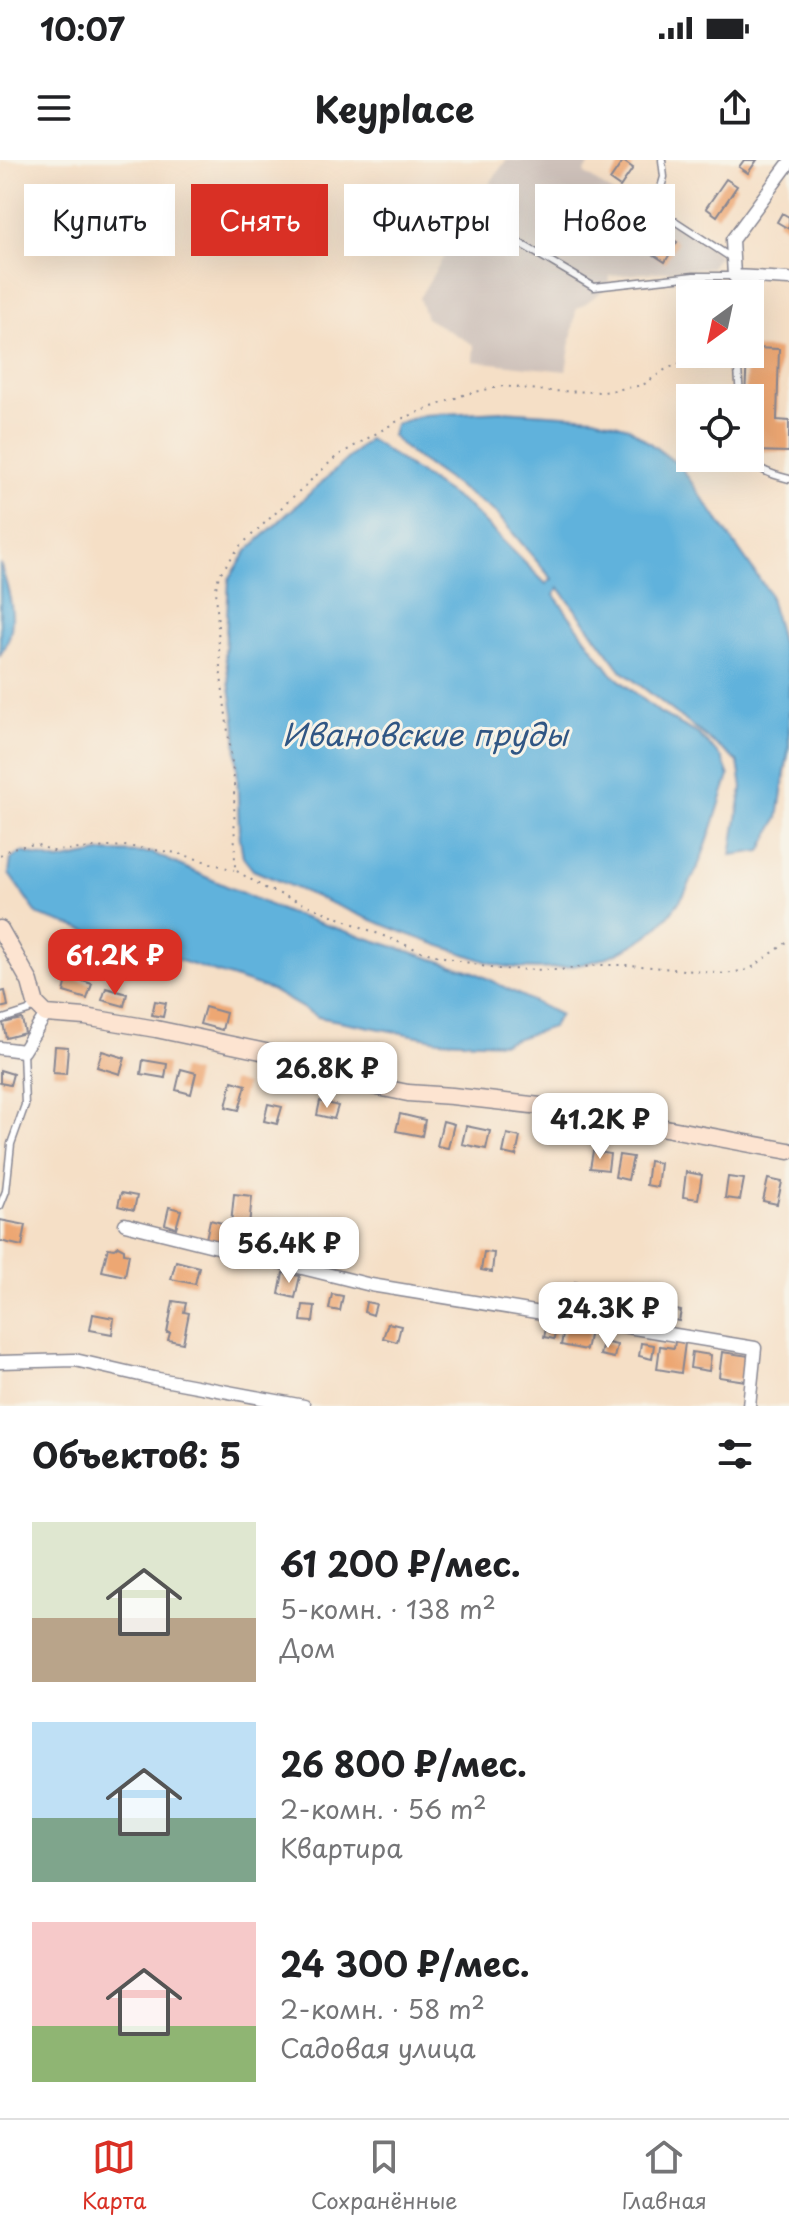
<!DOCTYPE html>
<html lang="ru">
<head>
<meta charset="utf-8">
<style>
  body { margin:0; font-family:"Playpen Sans",sans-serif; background:#f6f6f6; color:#202124; height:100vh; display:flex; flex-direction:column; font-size:30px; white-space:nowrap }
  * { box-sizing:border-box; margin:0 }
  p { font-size:26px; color:#757577 }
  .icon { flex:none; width:44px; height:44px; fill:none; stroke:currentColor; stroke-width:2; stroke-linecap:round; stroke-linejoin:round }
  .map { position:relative; height:1246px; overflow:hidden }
  .sheet { display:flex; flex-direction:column; background:#fff; flex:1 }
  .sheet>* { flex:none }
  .top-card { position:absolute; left:24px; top:24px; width:742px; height:72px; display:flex; gap:16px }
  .needle { width:52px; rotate:213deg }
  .buttons { position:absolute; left:676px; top:120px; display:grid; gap:16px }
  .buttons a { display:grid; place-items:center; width:88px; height:88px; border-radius:0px; background:#fff; box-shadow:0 8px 32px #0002; font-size:40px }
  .price { position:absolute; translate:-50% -68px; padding:0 18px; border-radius:16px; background:#fff; color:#222; font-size:26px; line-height:52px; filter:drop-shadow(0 2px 4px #0008) }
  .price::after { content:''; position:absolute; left:50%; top:48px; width:24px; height:18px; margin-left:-12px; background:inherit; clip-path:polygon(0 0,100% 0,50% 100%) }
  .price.on { background:#d93025; color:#fff }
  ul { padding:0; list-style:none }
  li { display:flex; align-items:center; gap:24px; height:200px; padding:0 32px }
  li span { display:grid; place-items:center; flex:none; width:224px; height:160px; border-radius:0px; color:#555 }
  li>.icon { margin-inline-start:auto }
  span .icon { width:96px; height:96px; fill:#fffc; stroke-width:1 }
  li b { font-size:34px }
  h2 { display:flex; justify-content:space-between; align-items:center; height:96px; padding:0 32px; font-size:34px }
  .pill { padding:0 28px; border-radius:0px; background:#fff; box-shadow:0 8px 32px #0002; font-size:28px; line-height:72px }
  .pill.on { background:#d93025; color:#fff }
  .status { display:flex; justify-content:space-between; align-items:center; height:56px; padding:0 40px; background:#fff; direction:ltr }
  .status svg { height:22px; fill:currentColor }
  header { display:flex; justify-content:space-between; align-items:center; height:104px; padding:0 32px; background:#fff; font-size:36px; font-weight:700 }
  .tabs { display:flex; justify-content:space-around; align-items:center; height:112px; border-top:2px solid #e0e0e0; background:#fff; font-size:22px; color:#757577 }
  .tabs a { display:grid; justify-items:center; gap:4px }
  .tabs .on { color:#d93025 }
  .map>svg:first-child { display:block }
  .industrial { fill:#cec1ba }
  .water { fill:#61b2dc; stroke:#3e709d; stroke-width:2 }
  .building { fill:#eda773 }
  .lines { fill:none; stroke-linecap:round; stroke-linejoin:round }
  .lane-casing { stroke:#888792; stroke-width:9 }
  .street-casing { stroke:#888792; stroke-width:15 }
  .secondary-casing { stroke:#888792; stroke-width:19 }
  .path { stroke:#888792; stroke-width:2; stroke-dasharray:2 6; stroke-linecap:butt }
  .lane { stroke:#fff; stroke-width:6 }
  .street { stroke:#fff; stroke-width:12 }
  .secondary { stroke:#fde4d1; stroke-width:16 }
  .labels { text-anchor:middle; stroke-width:6; stroke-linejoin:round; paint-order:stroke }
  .water-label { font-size:30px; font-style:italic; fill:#305684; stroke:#f7f3e8 }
</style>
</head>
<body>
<div class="status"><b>10:07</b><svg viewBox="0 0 49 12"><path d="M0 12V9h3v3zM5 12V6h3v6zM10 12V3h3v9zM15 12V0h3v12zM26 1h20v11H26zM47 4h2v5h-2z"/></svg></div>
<header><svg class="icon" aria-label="menu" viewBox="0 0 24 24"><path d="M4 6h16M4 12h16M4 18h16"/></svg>Keyplace<svg class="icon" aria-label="share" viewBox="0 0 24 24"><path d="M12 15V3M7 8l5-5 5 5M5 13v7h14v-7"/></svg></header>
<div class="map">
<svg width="789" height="1246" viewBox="0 0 789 1246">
  <rect width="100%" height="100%" fill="#f7f3e8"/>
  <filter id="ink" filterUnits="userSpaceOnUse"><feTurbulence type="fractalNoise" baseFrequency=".0125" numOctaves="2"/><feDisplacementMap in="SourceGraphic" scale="16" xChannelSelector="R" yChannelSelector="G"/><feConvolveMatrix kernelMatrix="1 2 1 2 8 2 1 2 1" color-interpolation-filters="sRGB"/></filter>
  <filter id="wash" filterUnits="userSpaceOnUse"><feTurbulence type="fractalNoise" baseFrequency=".006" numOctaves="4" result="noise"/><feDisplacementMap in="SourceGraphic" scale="32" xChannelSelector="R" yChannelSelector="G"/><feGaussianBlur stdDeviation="1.8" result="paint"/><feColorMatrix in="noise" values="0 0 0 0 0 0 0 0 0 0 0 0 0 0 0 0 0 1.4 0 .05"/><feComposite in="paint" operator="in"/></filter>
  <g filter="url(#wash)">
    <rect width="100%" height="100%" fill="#f5dfc6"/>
    <path class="industrial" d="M 506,0 L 593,0 L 584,13 L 634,48 L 644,42 L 720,95 L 711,107 L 610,116 L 608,127 L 576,150 L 566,211 L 473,201 L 474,185 L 426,158 L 419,138 L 471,51 Z"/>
    <path class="water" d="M 502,251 L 594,257 L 628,267 L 680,306 L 769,433 L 789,514 L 789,587 L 778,658 L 761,691 L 731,695 L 742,628 L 738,602 L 622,511 L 559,428 L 554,435 L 612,514 L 660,553 L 698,574 L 722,598 L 729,616 C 713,661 701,718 669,755 C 631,800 566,814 509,807 C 491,805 473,796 456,791 C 387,769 320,738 253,710 L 243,697 L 239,672 L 236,567 L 225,494 L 229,419 L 248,390 L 369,279 L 469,347 L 546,424 L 552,419 L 496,353 L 410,293 L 392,276 L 395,264 L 424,255 Z
      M 0,403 C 10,434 21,467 0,495 Z
      M 22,692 L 59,701 L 104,692 L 152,693 L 285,752 L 474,812 L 560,855 L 552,867 L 503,883 L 439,880 L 318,857 L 271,830 L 38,755 L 9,714 L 11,699 Z"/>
    <g id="blocks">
      <path class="building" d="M 744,0 L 757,0 L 748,13 L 739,7 Z
        M 623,1 L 633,8 L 620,27 L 610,20 Z
        M 726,19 L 737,26 L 717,56 L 706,48 Z
        M 782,53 L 789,57 L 789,69 L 777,62 Z
        M 666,75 L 677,82 L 665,102 L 654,95 Z
        M 750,188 L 779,189 L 777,260 L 789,261 L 789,292 L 754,291 L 755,259 L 750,259 L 750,238 L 745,238 L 747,194 L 750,194 Z
        M 68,816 L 92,824 L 87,839 L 64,832 Z
        M 106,828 L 127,834 L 124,846 L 102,840 Z
        M 5,831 L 8,846 L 0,848 L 0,832 Z
        M 155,841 L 166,843 L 163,857 L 152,855 Z
        M 205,847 L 226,853 L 222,870 L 200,864 Z
        M 22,859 L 25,873 L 6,878 L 3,863 Z
        M 55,886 L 68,887 L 66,914 L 53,913 Z
        M 102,891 L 125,898 L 120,914 L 97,907 Z
        M 143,900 L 167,904 L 165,918 L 141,914 Z
        M 181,909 L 196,913 L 191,934 L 176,930 Z
        M 0,910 L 13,914 L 10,925 L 0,923 Z
        M 232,921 L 246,925 L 239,950 L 226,947 Z
        M 320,941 L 338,946 L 334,959 L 317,955 Z
        M 268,944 L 282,947 L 277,964 L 264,961 Z
        M 400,954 L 425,960 L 422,976 L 396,971 Z
        M 443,961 L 454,964 L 448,988 L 437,986 Z
        M 466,966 L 490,971 L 486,989 L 462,984 Z
        M 507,974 L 520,977 L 516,996 L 503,993 Z
        M 593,991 L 610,994 L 608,1010 L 590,1008 Z
        M 619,995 L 633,997 L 628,1020 L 615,1017 Z
        M 649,1001 L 660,1003 L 657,1027 L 646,1025 Z
        M 686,1012 L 702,1015 L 698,1039 L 683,1037 Z
        M 728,1017 L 744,1019 L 740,1040 L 725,1038 Z
        M 768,1019 L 782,1022 L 777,1044 L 763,1041 Z
        M 121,1033 L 137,1036 L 134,1050 L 118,1046 Z
        M 234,1034 L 252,1036 L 249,1066 L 231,1064 Z
        M 169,1047 L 181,1050 L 176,1068 L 165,1064 Z
        M 0,1060 L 26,1065 L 22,1086 L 0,1081 Z
        M 210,1060 L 226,1064 L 222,1082 L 206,1079 Z
        M 118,1086 L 124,1089 L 124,1093 L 129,1094 L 125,1116 L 102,1111 L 108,1088 L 114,1089 Z
        M 484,1092 L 494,1093 L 492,1112 L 481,1110 Z
        M 176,1101 L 199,1107 L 195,1124 L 171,1119 Z
        M 283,1113 L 300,1116 L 295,1138 L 279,1134 Z
        M 575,1122 L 593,1125 L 590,1141 L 573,1138 Z
        M 332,1134 L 343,1136 L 340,1151 L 329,1149 Z
        M 173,1141 L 186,1143 L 184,1152 L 189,1153 L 183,1183 L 168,1180 L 170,1173 L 167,1173 Z
        M 366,1142 L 376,1144 L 373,1155 L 364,1152 Z
        M 303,1145 L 315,1146 L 313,1162 L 301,1161 Z
        M 671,1149 L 681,1151 L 679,1161 L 669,1159 Z
        M 93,1154 L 114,1158 L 112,1174 L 90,1170 Z
        M 566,1161 L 578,1163 L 577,1169 L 590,1171 L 586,1190 L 561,1185 Z
        M 388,1163 L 401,1166 L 397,1182 L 383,1178 Z
        M 547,1163 L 556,1164 L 554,1179 L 544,1177 Z
        M 675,1181 L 685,1183 L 681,1213 L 657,1209 L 660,1186 L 674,1188 Z
        M 603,1182 L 617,1185 L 614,1198 L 600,1195 Z
        M 641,1183 L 654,1185 L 652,1199 L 639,1196 Z
        M 692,1192 L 711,1195 L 709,1211 L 690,1208 Z
        M 722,1192 L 749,1196 L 746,1221 L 719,1217 Z"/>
    </g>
  </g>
  <g filter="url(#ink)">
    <use href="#blocks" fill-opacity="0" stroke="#888792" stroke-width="2"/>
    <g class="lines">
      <g class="lane-casing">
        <path id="lane" d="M 662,0 L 664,17 L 655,48 L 733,99
          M 477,58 L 594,127 L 694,116 L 734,116 L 734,134
          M 737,194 L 740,238
          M 750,298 C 758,311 774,315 789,319
          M 0,860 L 28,851 L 33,846
          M 0,1046 L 6,1031 L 11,984 L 25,945 L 23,891"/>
      </g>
      <g class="street-casing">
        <path id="street" d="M 789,3 L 732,80 L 734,116 L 789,119
          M 0,888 L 23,891 L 46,854
          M 125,1064 L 371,1125 L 755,1188 L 749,1246
          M 0,1202 L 75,1200 L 153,1218 L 304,1246"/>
      </g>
      <g class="secondary-casing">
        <path id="secondary" d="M 0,769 L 30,822 L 36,844 L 46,854 L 85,857 L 156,869 L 275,894 L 348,921 L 408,933 L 452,936 L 558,948 L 789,991"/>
      </g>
      <path class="path" d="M 702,194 L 666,209 L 643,225 L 604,232 L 548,231 L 503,226 L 466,234 L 401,259 L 337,296 L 240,386 L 219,415 L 216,428 L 220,508 L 234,620 L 235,710 L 265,728 L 423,792 L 495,809 L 559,810 L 599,805 L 631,805 L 726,814 L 750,809 L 789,781
        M 0,695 L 12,688 L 35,684 L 53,691 L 124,686 L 177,693 L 234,710"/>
      <use href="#lane" class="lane"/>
      <use href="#street" class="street"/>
      <use href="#secondary" class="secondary"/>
    </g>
  </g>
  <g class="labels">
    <g class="water-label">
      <text x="425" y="586">Ивановские пруды</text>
    </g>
  </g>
</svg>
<div class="buttons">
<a><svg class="needle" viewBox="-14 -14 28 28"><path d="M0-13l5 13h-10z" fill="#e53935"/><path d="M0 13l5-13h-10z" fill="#757577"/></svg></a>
<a><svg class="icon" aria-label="locate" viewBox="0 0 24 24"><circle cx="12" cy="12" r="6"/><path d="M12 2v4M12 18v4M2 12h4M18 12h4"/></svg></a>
</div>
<b class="price on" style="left:115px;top:837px">61.2K ₽</b>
<b class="price" style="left:327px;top:950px">26.8K ₽</b>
<b class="price" style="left:600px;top:1001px">41.2K ₽</b>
<b class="price" style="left:289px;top:1125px">56.4K ₽</b>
<b class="price" style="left:608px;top:1190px">24.3K ₽</b>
<div class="top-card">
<a class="pill">Купить</a>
<a class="pill on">Снять</a>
<a class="pill">Фильтры</a>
<a class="pill">Новое</a>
</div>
</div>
<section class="sheet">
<h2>Объектов: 5<svg class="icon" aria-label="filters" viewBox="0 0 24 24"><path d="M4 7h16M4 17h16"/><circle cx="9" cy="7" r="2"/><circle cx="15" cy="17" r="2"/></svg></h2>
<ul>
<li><span style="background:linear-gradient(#dfe7d0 60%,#b9a48a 0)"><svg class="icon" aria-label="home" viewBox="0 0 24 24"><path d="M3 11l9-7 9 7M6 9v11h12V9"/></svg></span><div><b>61 200 ₽/мес.</b><p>5-комн. · 138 m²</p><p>Дом</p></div></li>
<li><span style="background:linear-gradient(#bfe0f5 60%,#7fa58c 0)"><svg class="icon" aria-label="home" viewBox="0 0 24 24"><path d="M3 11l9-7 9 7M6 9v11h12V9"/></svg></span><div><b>26 800 ₽/мес.</b><p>2-комн. · 56 m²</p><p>Квартира</p></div></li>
<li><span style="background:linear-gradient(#f6c9c9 65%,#8fb573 0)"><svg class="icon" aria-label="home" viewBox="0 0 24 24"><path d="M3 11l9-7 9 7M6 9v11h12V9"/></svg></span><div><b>24 300 ₽/мес.</b><p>2-комн. · 58 m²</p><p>Садовая улица</p></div></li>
</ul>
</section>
<nav class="tabs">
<a class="on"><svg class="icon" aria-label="map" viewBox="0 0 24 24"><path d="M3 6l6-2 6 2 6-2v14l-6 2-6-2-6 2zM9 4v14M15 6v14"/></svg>Карта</a>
<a><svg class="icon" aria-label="saved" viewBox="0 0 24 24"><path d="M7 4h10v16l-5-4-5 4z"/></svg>Сохранённые</a>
<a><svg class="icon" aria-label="home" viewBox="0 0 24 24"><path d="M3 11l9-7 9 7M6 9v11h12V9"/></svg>Главная</a>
</nav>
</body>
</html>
